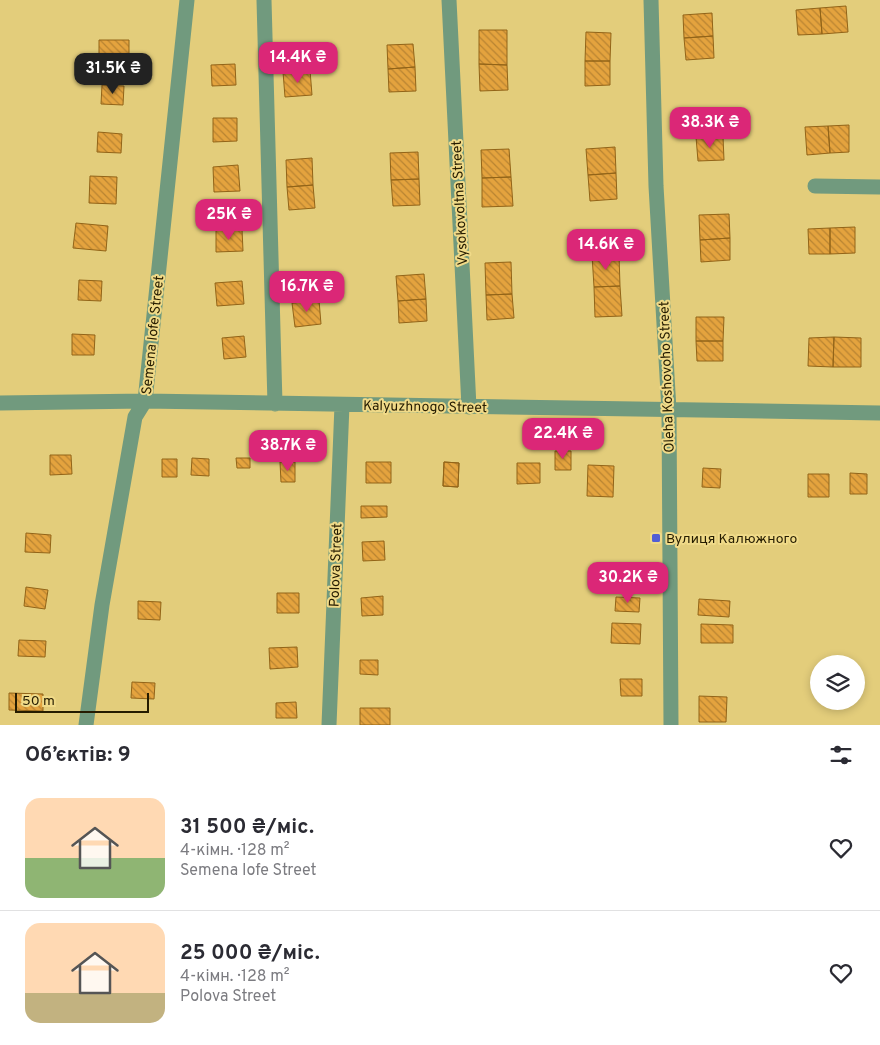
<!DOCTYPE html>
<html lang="uk">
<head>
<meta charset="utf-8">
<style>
  body { margin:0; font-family:Overpass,sans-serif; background:#f2f2f3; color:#2b2b33; height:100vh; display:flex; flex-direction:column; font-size:19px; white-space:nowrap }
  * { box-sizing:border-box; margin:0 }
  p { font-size:16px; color:#7c7c81 }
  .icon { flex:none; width:28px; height:28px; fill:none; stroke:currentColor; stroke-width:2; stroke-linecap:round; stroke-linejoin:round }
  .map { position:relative; height:725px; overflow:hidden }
  .sheet { display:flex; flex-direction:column; background:#fff; flex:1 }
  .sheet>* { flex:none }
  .buttons { position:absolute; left:810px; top:655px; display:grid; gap:10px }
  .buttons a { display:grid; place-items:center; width:55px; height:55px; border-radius:50%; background:#fff; box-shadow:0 2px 8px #0003; font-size:25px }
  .scale { position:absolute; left:15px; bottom:12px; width:134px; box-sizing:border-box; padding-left:5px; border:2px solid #251c00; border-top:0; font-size:14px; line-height:18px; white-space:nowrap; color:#251c00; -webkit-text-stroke:4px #f0da88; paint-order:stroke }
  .price { position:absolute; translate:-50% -42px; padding:0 11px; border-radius:10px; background:#db2777; color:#fff; font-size:16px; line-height:32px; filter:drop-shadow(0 1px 2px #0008) }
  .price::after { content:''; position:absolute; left:50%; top:30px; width:15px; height:11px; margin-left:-8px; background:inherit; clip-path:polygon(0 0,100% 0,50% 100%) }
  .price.current { background:#222; color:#fff }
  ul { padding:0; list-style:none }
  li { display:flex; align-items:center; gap:15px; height:125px; padding:0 25px }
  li+li { border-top:1px solid #e1e1e2 }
  li span { display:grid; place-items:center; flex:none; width:140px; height:100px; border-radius:15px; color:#555 }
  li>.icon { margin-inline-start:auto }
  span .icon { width:60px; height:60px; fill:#fffc; stroke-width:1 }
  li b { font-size:21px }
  h2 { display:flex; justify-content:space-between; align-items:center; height:60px; padding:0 25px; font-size:21px }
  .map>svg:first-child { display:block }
  .building { fill:url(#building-back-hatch); stroke:#926418 }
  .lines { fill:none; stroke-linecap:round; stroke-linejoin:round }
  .minor { stroke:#719a7e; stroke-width:15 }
  .poi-dot { fill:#525ed4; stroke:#f0da88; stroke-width:2 }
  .labels { text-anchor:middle; stroke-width:4; stroke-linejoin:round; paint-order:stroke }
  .street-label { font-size:14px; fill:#251c00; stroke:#f0da88 }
  .poi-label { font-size:14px; fill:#251c00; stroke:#f0da88; text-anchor:start }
</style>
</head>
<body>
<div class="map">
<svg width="880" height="725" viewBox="0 0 880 725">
  <defs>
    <pattern id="building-back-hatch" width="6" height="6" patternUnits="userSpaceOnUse" patternTransform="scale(1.25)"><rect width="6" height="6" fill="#e4a33e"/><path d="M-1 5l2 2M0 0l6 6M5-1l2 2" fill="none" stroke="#b98432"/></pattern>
  </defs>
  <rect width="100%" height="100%" fill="#e3cd7b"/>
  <path class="building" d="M 846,6 L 848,32 L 822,34 L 820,8 Z
    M 820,8 L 822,34 L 798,35 L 796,10 Z
    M 712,13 L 713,36 L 684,38 L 683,15 Z
    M 479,30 L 507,30 L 507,65 L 479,64 Z
    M 586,32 L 611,33 L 610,61 L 585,61 Z
    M 713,36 L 714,58 L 686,60 L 684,38 Z
    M 99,40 L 129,40 L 129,59 L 99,59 Z
    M 307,43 L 310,70 L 283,72 L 280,46 Z
    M 413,44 L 415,67 L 388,69 L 387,45 Z
    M 585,61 L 610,61 L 610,85 L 585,86 Z
    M 235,64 L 236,85 L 212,86 L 211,65 Z
    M 479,64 L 507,65 L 508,90 L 480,91 Z
    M 415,67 L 416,91 L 389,92 L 388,69 Z
    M 310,70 L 312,95 L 285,97 L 283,72 Z
    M 102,85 L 124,86 L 123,105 L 101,104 Z
    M 696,115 L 723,115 L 723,137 L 696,137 Z
    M 213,118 L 237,118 L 237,141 L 213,142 Z
    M 849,125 L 849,152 L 830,153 L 828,126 Z
    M 828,126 L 830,153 L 807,155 L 805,127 Z
    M 98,132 L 122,134 L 121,153 L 97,152 Z
    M 696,137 L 723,137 L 724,160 L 698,161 Z
    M 615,147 L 616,173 L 588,175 L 586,149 Z
    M 509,149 L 511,177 L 482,178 L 481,150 Z
    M 418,152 L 419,179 L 391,180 L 390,153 Z
    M 312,158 L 313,185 L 287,187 L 286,160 Z
    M 238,165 L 240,191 L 214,192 L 213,167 Z
    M 616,173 L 617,199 L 590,201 L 588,175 Z
    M 90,176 L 117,177 L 116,204 L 89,203 Z
    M 511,177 L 513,206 L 482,207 L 482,178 Z
    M 419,179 L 420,205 L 393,206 L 391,180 Z
    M 313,185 L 315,208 L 289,210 L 287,187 Z
    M 729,214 L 730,238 L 700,240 L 699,215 Z
    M 76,223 L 108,226 L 106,251 L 73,248 Z
    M 855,227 L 855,253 L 830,254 L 830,228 Z
    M 830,228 L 830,254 L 809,254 L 808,229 Z
    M 242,229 L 243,251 L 216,252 L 216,230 Z
    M 730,238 L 730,260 L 701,262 L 700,240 Z
    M 592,255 L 619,255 L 620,286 L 594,287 Z
    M 511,262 L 512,294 L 486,295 L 485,263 Z
    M 316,274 L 319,300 L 292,303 L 290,277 Z
    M 424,274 L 426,299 L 398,301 L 396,276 Z
    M 79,280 L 102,281 L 101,301 L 78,300 Z
    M 242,281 L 244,304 L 217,306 L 215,283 Z
    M 620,286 L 622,316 L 595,317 L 594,287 Z
    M 512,294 L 514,318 L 487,320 L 486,295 Z
    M 426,299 L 427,321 L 399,323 L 398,301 Z
    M 319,300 L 321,324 L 295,327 L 292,303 Z
    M 696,317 L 724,317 L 723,341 L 696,341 Z
    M 72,334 L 95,335 L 94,355 L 72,355 Z
    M 244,336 L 246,357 L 224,359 L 222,338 Z
    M 834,337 L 833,367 L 808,366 L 809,338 Z
    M 834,337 L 861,338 L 861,367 L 833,367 Z
    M 696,341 L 723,341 L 723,361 L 697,361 Z
    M 555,451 L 571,451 L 571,470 L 555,470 Z
    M 50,455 L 71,455 L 72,474 L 50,475 Z
    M 192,458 L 209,459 L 209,476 L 191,475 Z
    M 236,458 L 250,458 L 250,468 L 237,468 Z
    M 162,459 L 177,459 L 177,477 L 162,477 Z
    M 280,462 L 295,462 L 295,482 L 281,482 Z
    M 366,462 L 391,462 L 391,483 L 366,483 Z
    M 444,462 L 459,463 L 458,487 L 443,486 Z
    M 444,462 L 459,463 L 458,487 L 443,486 Z
    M 517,463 L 540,463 L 540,483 L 517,484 Z
    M 588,465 L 614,466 L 613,497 L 587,496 Z
    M 703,468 L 721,469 L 720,488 L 702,487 Z
    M 850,473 L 867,474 L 867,494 L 850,494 Z
    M 808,474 L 829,474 L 829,497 L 808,497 Z
    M 361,506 L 387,506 L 387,517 L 361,518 Z
    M 26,533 L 51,535 L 50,553 L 25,552 Z
    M 384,541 L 385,560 L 363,561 L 362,542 Z
    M 26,587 L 48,590 L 45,609 L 24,606 Z
    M 277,593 L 299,593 L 299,613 L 277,613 Z
    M 383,596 L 383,615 L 362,616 L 361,598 Z
    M 616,597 L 640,598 L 639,612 L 615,611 Z
    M 699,599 L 730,601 L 729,617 L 698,615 Z
    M 138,601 L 161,602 L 160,620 L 138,619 Z
    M 612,623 L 641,624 L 640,644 L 611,643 Z
    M 701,624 L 733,625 L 733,643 L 701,643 Z
    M 19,640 L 46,641 L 45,657 L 18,656 Z
    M 297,647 L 298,667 L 270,669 L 269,648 Z
    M 360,660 L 378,660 L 378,675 L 360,674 Z
    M 620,679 L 642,679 L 642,696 L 621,696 Z
    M 132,682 L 155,683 L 154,699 L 131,698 Z
    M 9,693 L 43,694 L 43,711 L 9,710 Z
    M 699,696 L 727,697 L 726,722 L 699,722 Z
    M 296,702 L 297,718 L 276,718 L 276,703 Z
    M 360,708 L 390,708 L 390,725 L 360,725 Z"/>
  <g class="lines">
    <path class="minor" d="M 264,0 L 275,404
      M 449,0 L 469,407
      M 651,0 L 656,186 L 669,410 L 671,725
      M 815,186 L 880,187
      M 0,403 L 145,401 L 880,413
      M 86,725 L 102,605 L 135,417 L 145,401 L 187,0
      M 329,725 L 342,405"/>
  </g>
  <rect class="poi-dot" x="651" y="533" width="10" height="10" rx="2.5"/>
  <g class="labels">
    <g class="street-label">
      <text transform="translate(459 203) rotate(-93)" y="5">Vysokovoltna Street</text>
      <text transform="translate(152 335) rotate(-84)" y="5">Semena Iofe Street</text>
      <text transform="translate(666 377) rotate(-92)" y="5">Oleha Koshovoho Street</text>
      <text transform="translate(425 406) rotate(1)" y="5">Kalyuzhnogo Street</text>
      <text transform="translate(335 565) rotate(-88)" y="5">Polova Street</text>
    </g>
    <g class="poi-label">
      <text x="666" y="543">Вулиця Калюжного</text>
    </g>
  </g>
</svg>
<div class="buttons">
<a><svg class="icon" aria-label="layers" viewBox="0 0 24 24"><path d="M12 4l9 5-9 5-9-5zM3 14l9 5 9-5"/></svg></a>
</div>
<div class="scale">50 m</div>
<b class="price" style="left:298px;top:84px">14.4K ₴</b>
<b class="price current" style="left:113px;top:95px">31.5K ₴</b>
<b class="price" style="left:710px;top:149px">38.3K ₴</b>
<b class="price" style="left:229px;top:241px">25K ₴</b>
<b class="price" style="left:606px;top:271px">14.6K ₴</b>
<b class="price" style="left:307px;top:313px">16.7K ₴</b>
<b class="price" style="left:563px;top:460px">22.4K ₴</b>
<b class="price" style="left:288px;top:472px">38.7K ₴</b>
<b class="price" style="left:628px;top:604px">30.2K ₴</b>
</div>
<section class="sheet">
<h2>Об’єктів: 9<svg class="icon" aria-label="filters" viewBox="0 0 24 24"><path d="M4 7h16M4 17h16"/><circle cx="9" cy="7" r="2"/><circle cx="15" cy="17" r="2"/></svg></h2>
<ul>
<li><span style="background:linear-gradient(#ffd9b3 60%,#8fb573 0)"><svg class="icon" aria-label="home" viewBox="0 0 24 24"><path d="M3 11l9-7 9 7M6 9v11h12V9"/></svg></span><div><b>31 500 ₴/міс.</b><p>4-кімн. · 128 m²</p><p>Semena Iofe Street</p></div><svg class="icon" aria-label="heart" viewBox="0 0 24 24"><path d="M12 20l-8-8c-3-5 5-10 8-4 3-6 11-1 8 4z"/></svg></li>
<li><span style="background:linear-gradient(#ffd9b3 70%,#c2b280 0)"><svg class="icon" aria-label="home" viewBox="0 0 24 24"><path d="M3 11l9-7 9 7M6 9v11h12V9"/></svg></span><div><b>25 000 ₴/міс.</b><p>4-кімн. · 128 m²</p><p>Polova Street</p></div><svg class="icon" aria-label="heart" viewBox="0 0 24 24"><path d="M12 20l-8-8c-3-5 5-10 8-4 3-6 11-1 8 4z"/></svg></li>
</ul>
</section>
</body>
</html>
